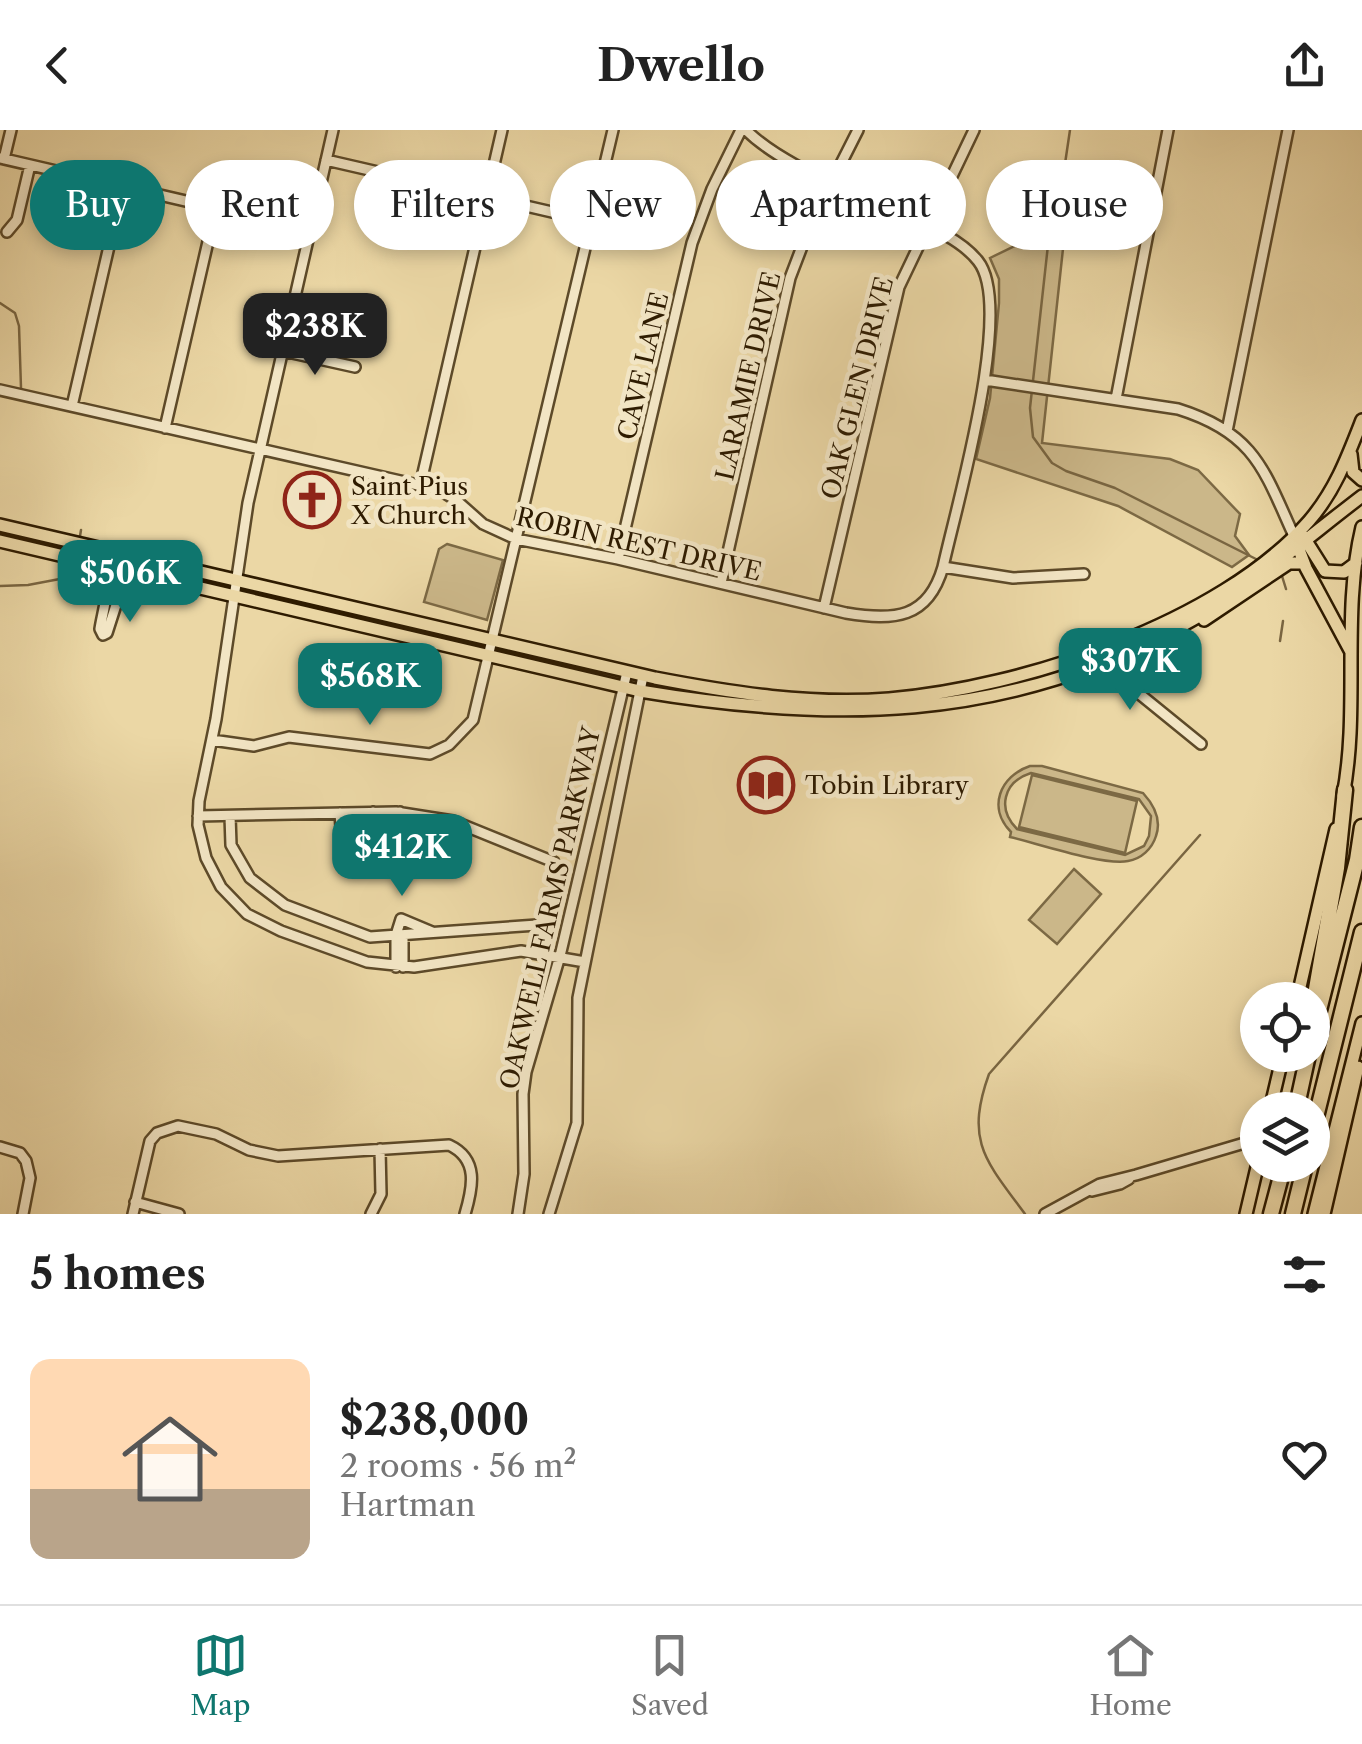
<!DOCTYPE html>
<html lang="en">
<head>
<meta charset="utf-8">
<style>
  body { margin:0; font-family:"Libre Caslon Text",serif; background:#f2f2f2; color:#222; height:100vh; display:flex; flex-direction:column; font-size:38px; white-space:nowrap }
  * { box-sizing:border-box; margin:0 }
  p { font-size:32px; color:#767676 }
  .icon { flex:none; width:55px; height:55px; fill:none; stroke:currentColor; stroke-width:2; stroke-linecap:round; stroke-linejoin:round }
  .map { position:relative; height:1084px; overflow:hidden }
  .side { display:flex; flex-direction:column; background:#fff; flex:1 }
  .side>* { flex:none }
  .guide { position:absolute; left:30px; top:30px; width:1302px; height:90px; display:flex; gap:20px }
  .buttons { position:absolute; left:1240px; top:852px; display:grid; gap:20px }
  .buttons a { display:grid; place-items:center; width:90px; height:90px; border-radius:50%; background:#fff; box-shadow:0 5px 15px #0003; font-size:50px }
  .price { position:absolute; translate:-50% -85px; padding:0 22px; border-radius:20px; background:#0f766e; color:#fff; font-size:32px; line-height:65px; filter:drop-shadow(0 2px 5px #0008) }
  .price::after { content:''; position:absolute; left:50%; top:60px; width:30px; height:22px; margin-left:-15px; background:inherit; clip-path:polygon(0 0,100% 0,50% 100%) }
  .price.on { background:#222; color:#fff }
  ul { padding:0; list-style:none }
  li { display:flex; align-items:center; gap:30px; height:250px; padding:0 30px }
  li+li { border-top:2px solid #e0e0e0 }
  li span { display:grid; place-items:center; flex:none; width:280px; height:200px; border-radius:20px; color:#555 }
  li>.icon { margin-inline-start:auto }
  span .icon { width:120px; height:120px; fill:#fffc; stroke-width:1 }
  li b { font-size:42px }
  h2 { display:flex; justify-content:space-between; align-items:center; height:120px; padding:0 30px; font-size:42px }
  .tag { padding:0 35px; border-radius:45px; background:#fff; box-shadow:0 5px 15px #0003; font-size:35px; line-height:90px }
  .tag.on { background:#0f766e; color:#fff }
  header { display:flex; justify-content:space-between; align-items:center; height:130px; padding:0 30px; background:#fff; font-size:45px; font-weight:700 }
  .tabs { display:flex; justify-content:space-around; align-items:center; height:140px; border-top:2px solid #e0e0e0; background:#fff; font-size:28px; color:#767676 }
  .tabs a { display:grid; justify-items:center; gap:5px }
  .tabs .on { color:#0f766e }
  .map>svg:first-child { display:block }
  .green { fill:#cbb789; stroke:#7c6944; stroke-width:2.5; fill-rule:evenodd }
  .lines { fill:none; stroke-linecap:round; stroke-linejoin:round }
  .stream { stroke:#796541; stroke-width:2.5 }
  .minor-casing { stroke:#5d4a29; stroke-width:14 }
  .major-casing { stroke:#2e1b00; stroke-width:16 }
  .highway-casing { stroke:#2e1b00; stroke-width:19 }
  .minor { stroke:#f2e5c4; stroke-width:9 }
  .major { stroke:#ebd7a5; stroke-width:11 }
  .highway { stroke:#ebd7a5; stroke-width:14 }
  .labels { text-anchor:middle; stroke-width:9; stroke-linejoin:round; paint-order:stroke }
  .street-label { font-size:25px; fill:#2e1b00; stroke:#f2e5c4 }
  .poi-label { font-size:25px; fill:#2e1b00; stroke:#f2e5c4; text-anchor:start }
</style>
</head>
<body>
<header><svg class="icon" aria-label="back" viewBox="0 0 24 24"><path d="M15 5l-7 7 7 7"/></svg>Dwello<svg class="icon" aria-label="share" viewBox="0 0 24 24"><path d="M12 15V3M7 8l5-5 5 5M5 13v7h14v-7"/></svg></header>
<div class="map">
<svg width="1362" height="1084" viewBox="0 0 1362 1084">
  <rect width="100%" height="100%" fill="#ebd7a5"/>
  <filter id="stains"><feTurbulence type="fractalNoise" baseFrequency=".002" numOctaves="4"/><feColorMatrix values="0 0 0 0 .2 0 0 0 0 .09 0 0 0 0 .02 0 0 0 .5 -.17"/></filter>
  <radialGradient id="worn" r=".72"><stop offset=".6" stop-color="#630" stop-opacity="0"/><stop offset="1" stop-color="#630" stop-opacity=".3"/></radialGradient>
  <path class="green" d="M 1066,91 L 1042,313 L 1170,329 L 1198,340 L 1240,384 L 1235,406 L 1249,425 L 1232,437 L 1118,376 L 976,329 L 990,268 L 999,173 L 999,149 L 990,128 Z
    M 447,414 L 503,430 L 487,490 L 424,472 L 439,419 Z
    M 1030,636 L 1042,636 L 1143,663 C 1154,675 1162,689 1156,706 C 1152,719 1141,729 1128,731 C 1104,736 1036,713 1010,707 L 1011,702 C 987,678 1000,646 1030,636 ZM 1031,643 L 1139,669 L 1151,686 L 1149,706 L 1144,716 L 1125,725 L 1017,699 C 997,679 1003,652 1031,643 Z
    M 1032,645 L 1137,671 L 1125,723 L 1019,697 Z
    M 1074,739 L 1101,764 L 1057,814 L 1029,790 Z"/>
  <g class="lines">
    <path class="stream" d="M 1070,0 L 1059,74 L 1048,115 L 1030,278 L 1033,307 L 1052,333 L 1066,341 L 1115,358 L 1256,429
      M 0,173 L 15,183 L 19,196 L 21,258
      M 80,406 L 81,400
      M 1282,446 L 1286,459
      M 0,456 L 28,455 L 65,448 L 73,435
      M 1280,511 L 1283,491
      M 1025,1084 C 985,1030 965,1011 989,944 L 1200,705"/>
    <g class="minor-casing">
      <path id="minor" d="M 333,0 L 248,373 L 216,589 L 199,671 L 198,695 L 206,728 L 221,757 L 247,784 L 281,801 L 367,832 L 414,837 L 521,821 L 585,832
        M 0,28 L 311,100
        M 4,29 L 11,0
        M 326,30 L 591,91
        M 7,102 L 17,90 L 30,35
        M 283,221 L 355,237
        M 985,250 L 1178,279 C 1255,303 1264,340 1294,406
        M 0,260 L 440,360 L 456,370 L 483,394 L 516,409 L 618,429 L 846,483 C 894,491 928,489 943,437 C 956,377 1015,177 978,131 C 956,103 910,90 879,75 C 837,55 778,32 746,0
        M 1116,269 L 1168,0
        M 72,276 L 123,56
        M 165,298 L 216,77
        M 1227,301 L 1288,0
        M 420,356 L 502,0
        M 618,429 L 692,113 L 712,59 L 741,0
        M 96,434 C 115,448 103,478 100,499 L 103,505
        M 943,437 L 1013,448 L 1084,444
        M 721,453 L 790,148 L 811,93 L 858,0
        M 824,478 L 899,157 L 974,0
        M 103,505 L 107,503 L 124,450 L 139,445
        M 1113,523 L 1126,553 L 1201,614
        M 212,610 L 254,616 L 289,607 L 430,624 L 449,615 L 473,590 L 613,0
        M 340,683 L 343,726 L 374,738 L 384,732 L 400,682
        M 198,686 L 396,682 L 453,691 L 554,732 C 559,748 552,786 537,795 L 370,807 L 285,775 L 250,748 L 231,715 L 230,686
        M 358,732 L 373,682
        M 403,805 L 403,837
        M 396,837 L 396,805 L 401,789 L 432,802
        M 0,1017 L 20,1023 L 26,1031 L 30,1048 L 23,1084
        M 1092,1061 L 1120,1054 L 1129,1049
        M 135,1072 L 179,1084
        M 133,1084 L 150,1011 L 157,1003 L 178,996 L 216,1004 L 249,1020 L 278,1026 L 449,1015 C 479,1029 473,1057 465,1084
        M 371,1084 L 381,1064 L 380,1019
        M 518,1084 L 524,1044 L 523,964 L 526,942 L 560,826 L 627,542
        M 549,1084 L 577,993 L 578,868 L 643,546
        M 1045,1084 L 1100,1054 L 1136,1045 L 1258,1009"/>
    </g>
    <g class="major-casing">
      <path id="major" d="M 1351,324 L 1353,342 L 1362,350
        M 0,395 L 655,548 C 733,563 810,575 889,569 C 1021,558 1220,493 1309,391 C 1335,361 1348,326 1362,290
        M 1303,406 L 1325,441 L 1344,442 L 1356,433
        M 1295,409 L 1306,438 L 1351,522
        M 0,411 L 640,561 C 831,593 1002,592 1178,498 C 1244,463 1303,411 1362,366
        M 1204,490 L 1289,433 L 1304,433
        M 1343,666 C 1360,578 1341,485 1362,397
        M 1297,870 L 1336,699
        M 1270,980 L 1283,925
        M 1246,1084 L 1258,1033
        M 1314,1084 L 1362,893
        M 1324,1084 L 1358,937"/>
    </g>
    <g class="highway-casing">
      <path id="highway" d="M 1312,882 L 1337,738 L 1345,660
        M 1312,908 L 1357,730 L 1362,697
        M 1296,980 L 1308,925
        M 1312,1003 L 1362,802
        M 1271,1084 L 1284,1035
        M 1293,1084 L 1305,1035"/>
    </g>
    <use href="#minor" class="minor"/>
    <use href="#major" class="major"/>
    <use href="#highway" class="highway"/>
  </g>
  <defs>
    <g id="church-ring" transform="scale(2.875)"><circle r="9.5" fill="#f2e5c4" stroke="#8f2418" stroke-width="1.5"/><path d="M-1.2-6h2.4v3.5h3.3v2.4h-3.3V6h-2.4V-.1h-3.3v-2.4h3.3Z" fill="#8f2418"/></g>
    <g id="library-ring" transform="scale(2.875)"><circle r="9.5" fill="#f2e5c4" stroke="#8f2418" stroke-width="1.5"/><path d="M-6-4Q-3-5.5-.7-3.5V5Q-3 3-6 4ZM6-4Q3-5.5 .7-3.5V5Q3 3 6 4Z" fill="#8f2418"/></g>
  </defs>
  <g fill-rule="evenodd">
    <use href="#church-ring" x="312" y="370"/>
    <use href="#library-ring" x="766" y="655"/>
  </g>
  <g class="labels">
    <g class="street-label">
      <text transform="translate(643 236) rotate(-77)" y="9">CAVE LANE</text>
      <text transform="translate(748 246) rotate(-77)" y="9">LARAMIE DRIVE</text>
      <text transform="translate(857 258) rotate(-76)" y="9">OAK GLEN DRIVE</text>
      <text transform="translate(639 414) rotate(13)" y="9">ROBIN REST DRIVE</text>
      <text transform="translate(550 778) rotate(-77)" y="9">OAKWELL FARMS PARKWAY</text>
    </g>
    <g class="poi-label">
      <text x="351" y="365">Saint Pius<tspan x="351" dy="29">X Church</tspan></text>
      <text x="805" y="664">Tobin Library</text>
    </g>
  </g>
  <rect width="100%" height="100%" filter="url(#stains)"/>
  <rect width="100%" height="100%" fill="url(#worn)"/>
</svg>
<div class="buttons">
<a><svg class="icon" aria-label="locate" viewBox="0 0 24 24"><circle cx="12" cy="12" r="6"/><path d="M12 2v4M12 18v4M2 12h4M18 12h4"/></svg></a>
<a><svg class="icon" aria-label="layers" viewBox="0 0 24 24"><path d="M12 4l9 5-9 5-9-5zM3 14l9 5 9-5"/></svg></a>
</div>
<b class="price on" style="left:315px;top:248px">$238K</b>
<b class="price" style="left:130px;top:495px">$506K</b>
<b class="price" style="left:1130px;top:583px">$307K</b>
<b class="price" style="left:370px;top:598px">$568K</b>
<b class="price" style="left:402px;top:769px">$412K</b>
<div class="guide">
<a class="tag on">Buy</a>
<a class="tag">Rent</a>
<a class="tag">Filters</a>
<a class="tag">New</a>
<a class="tag">Apartment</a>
<a class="tag">House</a>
</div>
</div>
<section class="side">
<h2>5 homes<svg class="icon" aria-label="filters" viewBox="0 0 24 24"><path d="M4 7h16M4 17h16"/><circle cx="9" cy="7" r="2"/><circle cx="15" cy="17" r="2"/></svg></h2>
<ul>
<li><span style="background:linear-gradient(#ffd9b3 65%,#b9a48a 0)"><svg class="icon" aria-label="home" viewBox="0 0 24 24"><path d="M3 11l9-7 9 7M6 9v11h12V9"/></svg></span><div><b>$238,000</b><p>2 rooms · 56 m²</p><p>Hartman</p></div><svg class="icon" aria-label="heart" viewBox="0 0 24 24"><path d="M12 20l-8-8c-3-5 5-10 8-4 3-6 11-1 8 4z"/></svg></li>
</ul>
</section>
<nav class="tabs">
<a class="on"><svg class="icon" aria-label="map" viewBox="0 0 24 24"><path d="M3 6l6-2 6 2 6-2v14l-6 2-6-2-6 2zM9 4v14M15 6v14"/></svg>Map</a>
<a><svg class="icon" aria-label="saved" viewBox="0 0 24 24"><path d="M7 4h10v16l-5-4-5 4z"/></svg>Saved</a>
<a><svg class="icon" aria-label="home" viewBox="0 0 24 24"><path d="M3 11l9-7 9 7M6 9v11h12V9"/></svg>Home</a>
</nav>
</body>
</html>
